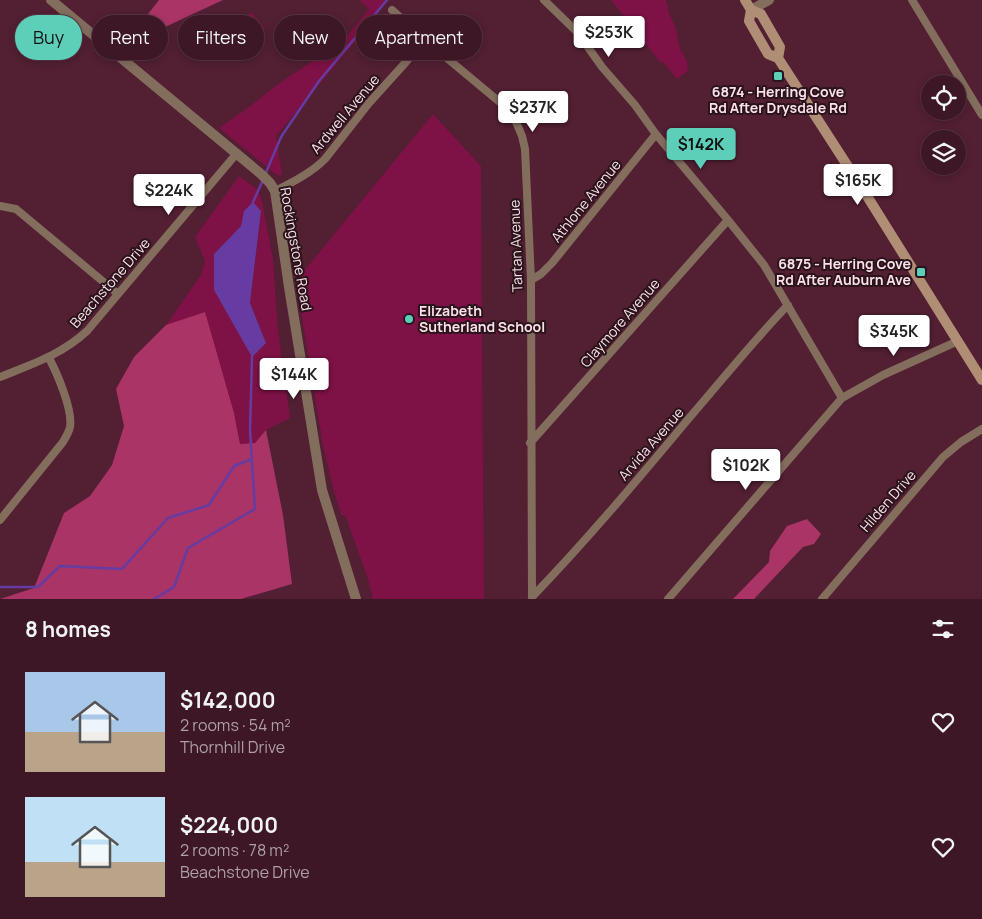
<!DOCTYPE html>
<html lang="en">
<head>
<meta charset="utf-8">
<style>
  body { margin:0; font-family:Manrope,sans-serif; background:#45202e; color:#f1f3f6; height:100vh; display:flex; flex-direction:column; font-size:19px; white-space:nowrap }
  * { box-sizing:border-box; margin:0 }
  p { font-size:16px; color:#ad9fa7 }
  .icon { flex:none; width:28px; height:28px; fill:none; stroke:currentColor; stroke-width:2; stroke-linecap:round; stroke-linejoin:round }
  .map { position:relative; height:599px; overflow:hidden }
  .details { display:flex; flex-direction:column; background:#3e1726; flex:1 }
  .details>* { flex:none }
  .hud { position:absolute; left:15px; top:15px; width:500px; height:45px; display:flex; gap:10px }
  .tools { position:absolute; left:921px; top:75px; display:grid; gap:10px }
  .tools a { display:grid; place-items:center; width:45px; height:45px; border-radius:50%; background:#3e1726; box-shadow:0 2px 8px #0003,0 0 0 1px #573643; font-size:25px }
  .price { position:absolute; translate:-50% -42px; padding:0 11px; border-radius:5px; background:#fff; color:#222; font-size:16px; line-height:32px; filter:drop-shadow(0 1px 2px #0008) }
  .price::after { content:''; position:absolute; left:50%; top:30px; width:15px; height:11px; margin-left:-8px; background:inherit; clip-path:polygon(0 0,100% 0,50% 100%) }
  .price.selected { background:#5dceb8; color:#111 }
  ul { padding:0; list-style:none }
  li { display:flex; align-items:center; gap:15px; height:125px; padding:0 25px }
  li span { display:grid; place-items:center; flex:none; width:140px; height:100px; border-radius:0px; color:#555 }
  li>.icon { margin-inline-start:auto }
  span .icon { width:60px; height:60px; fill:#fffc; stroke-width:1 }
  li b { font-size:21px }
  h2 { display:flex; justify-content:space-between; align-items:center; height:60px; padding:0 25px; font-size:21px }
  .chip { padding:0 18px; border-radius:22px; background:#3e1726; box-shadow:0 2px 8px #0003,0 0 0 1px #573643; font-size:18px; line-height:45px }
  .chip.selected { background:#5dceb8; color:#111 }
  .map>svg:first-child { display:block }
  .green { fill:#7e1145; fill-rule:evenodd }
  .forest { fill:#a93465 }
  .water { fill:#663ca2 }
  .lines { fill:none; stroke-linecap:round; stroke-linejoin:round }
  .stream { stroke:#663ca2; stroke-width:2.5 }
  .minor { stroke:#836e5e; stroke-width:8 }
  .tertiary { stroke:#836e5e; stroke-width:10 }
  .secondary { stroke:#af8e75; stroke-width:10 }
  .poi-dot { fill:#5dceb8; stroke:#2a131b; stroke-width:2 }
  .labels { text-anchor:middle; stroke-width:4; stroke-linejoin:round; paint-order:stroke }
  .poi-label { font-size:14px; font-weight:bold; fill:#fbe0e8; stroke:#2a131b }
  .street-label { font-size:14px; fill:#fbe0e8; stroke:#2a131b }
</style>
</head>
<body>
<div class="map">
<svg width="982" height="599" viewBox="0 0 982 599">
  <rect width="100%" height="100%" fill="#521f33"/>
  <path class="green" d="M 359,0 L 388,0 L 358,38 L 276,136 L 282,174 L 278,176 L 219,128 L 249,107 L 278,84 L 343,41 L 369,9 Z
    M 611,0 L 666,0 L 668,7 L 669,13 L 675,26 L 680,49 L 687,61 L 688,71 L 677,79 L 663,62 L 661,63 Z
    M 252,12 L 264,27 L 263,40 L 258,45 L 239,22 Z
    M 433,114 L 481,166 L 482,328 L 514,329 L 515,334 L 482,333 L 484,599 L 373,599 L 368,579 L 345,515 L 341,515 L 334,491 L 323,446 L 300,305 L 303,304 L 299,277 Z
    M 239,176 L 258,190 L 262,201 L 273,259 L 278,330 L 290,418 L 266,430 L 255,443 L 240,444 L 234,413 L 166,325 L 201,275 L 205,261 L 195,237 ZM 261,212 L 250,303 L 266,343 L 214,254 L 241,226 Z"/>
  <path class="forest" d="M 159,0 L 223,0 L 122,47 Z
    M 205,312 L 234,413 L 240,444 L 255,443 L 266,430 L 283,515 L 292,584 L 241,599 L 0,599 L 34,588 L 64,513 L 90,496 L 112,465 L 124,426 L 116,389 L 134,357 L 166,325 Z
    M 807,519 L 821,534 L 814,544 L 803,547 L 754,599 L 733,599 L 769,562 L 770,551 L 787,526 Z"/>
  <path class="water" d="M 253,202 L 261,211 L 250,303 L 266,343 L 252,357 L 214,290 L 214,254 L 241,226 L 244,211 Z"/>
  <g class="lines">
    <path class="stream" d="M 265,175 L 281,137 L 319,81 L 387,0
      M 253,202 L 263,180
      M 0,587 L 38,587 L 60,566 L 122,569 L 168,518 L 209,505 L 234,466 L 252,459
      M 154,599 L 174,587 L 188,548 L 255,509 L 250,430 L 252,357"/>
    <path class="minor" d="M 544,0 L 578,33 L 602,67 L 635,105 L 655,133 L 728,220 L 764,265 L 842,398
      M 912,0 L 982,115
      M 392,10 L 424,39 L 502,104 L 512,115 L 516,122 L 522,136 L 525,149 L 531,280 L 532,599
      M 275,191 C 293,182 311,173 325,159 L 369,103 L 406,62 L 424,39
      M 0,206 L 16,209 L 118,294
      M 531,280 L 541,274 L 552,263 L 656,134
      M 0,377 C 32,364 61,355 87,331 L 237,153
      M 530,443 L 728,220
      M 0,520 L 63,442 C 66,437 69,432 70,427 C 73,410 57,373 49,358
      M 532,597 C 587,540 639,478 690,417 C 722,380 753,341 788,305
      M 668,599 L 842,398 L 883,375 L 958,341
      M 822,599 L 943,457 L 961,442 L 982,429"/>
    <path class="tertiary" d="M 51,0 L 261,174 L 270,183 L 275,191 L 289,287 L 322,490 L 356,599
      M 751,10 L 769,0"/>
    <path class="secondary" d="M 745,0 L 751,10 L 749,21 L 768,54 L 778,58 L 867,196 L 982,380
      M 751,10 L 761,14 L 780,47 L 778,58"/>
  </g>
  <g class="poi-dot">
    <rect x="773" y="71" width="10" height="10" rx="2.5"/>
    <rect x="916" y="267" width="10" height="10" rx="2.5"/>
    <circle cx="409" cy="319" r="5"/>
  </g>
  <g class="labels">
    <g class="poi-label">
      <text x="778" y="97">6874 - Herring Cove<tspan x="778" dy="16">Rd After Drysdale Rd</tspan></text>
      <text x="911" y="269" text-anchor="end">6875 - Herring Cove<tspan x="911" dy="16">Rd After Auburn Ave</tspan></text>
      <text x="419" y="316" text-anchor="start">Elizabeth<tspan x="419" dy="16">Sutherland School</tspan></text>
    </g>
    <g class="street-label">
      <text transform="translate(345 114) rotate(-50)" y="5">Ardwell Avenue</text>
      <text transform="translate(586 201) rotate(-51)" y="5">Athlone Avenue</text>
      <text transform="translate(516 246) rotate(-92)" y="5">Tartan Avenue</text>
      <text transform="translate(296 249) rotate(80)" y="5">Rockingstone Road</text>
      <text transform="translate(110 283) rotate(-49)" y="5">Beachstone Drive</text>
      <text transform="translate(620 323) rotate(-49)" y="5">Claymore Avenue</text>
      <text transform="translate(651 444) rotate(-49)" y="5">Arvida Avenue</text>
      <text transform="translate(888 501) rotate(-49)" y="5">Hilden Drive</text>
    </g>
  </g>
</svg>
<div class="tools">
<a><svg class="icon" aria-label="locate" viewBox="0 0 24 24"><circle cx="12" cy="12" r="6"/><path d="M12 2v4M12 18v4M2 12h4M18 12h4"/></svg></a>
<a><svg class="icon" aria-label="layers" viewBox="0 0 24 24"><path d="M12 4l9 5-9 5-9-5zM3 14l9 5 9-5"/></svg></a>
</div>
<b class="price" style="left:609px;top:58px">$253K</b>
<b class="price" style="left:533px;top:133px">$237K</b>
<b class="price selected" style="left:701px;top:170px">$142K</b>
<b class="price" style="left:858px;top:206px">$165K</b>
<b class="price" style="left:169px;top:216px">$224K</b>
<b class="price" style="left:894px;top:357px">$345K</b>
<b class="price" style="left:294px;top:400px">$144K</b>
<b class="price" style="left:746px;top:491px">$102K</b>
<div class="hud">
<a class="chip selected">Buy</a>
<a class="chip">Rent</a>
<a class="chip">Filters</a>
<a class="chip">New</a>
<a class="chip">Apartment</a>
</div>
</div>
<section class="details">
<h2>8 homes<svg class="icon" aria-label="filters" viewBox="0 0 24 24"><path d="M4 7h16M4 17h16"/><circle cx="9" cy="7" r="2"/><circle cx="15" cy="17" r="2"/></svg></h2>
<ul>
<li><span style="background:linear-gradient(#a9c7e8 60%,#b9a48a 0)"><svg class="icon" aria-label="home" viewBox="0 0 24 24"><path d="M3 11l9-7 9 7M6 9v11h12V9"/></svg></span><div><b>$142,000</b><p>2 rooms · 54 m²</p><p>Thornhill Drive</p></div><svg class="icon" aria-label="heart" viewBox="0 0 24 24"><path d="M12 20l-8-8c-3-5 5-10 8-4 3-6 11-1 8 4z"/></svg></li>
<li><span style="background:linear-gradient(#bfe0f5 65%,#b9a48a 0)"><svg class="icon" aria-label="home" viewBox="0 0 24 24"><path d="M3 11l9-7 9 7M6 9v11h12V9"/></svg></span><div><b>$224,000</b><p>2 rooms · 78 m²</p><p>Beachstone Drive</p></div><svg class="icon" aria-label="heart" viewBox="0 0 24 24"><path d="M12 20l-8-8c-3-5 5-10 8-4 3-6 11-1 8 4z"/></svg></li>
</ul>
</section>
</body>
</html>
